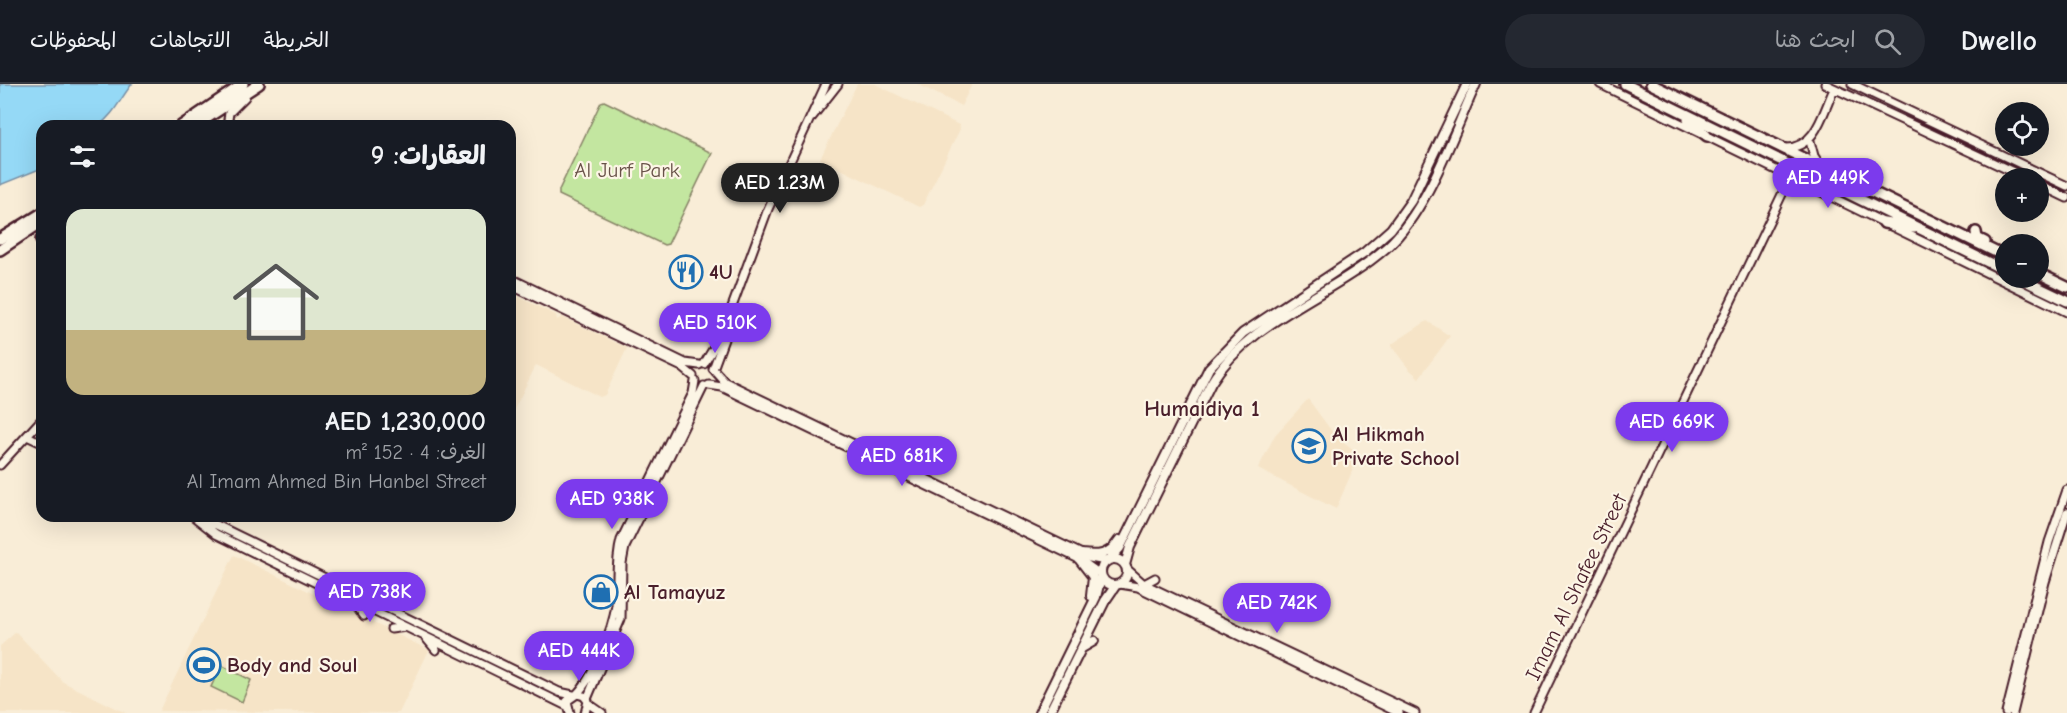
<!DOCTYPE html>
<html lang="ar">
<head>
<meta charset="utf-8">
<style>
  body { margin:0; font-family:"Comic Neue","Playpen Sans Arabic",sans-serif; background:#242831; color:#f1f3f6; direction:rtl; height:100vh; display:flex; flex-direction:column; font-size:22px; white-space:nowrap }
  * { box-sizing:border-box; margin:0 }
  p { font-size:20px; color:#9ea1a6 }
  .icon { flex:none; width:33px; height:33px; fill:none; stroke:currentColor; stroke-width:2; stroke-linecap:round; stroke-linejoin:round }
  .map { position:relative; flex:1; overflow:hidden; direction:ltr }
  .details { position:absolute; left:36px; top:36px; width:480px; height:402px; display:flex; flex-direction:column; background:#171b24; border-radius:18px; box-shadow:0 6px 24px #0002; direction:rtl }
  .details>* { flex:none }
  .buttons { position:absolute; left:1995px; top:18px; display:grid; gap:12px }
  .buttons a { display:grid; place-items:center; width:54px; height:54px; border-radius:50%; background:#171b24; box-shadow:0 6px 24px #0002; font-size:30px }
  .price { position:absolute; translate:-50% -51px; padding:0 14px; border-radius:21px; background:#7c3aed; color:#fff; font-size:20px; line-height:39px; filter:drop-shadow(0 2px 3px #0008) }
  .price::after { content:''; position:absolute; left:50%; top:36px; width:18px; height:14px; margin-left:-9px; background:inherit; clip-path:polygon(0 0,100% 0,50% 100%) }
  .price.current { background:#222; color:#fff }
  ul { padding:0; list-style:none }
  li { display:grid; align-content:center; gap:12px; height:318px; padding:0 30px }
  li span { display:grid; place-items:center; height:186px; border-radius:18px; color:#555 }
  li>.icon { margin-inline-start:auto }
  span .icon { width:108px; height:108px; fill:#fffc; stroke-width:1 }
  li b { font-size:26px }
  h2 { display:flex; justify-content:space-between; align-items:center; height:72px; padding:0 30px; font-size:26px }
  header { display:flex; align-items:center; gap:36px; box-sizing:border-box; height:84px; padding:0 30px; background:#171b24; border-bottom:2px solid #363941 }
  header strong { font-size:28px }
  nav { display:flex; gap:33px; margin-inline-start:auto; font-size:21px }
  .search { width:420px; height:54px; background:#242831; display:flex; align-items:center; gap:15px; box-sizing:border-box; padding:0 21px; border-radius:33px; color:#9ea1a6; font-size:22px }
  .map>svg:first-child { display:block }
  .built { fill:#f6e4c7 }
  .green { fill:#c3e6a0; stroke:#868266; stroke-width:1.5 }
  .water { fill:#95d9f6; stroke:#778fa5; stroke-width:1.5 }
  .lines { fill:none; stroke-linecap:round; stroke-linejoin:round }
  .secondary-casing { stroke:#4a1f2b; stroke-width:11 }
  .primary-casing { stroke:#4a1f2b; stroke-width:12 }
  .highway-casing { stroke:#4a1f2b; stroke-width:14 }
  .secondary { stroke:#fcf5e5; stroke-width:7 }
  .primary { stroke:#fcf5e5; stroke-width:8 }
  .highway { stroke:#fcf5e5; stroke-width:9 }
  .labels { text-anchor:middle; stroke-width:4.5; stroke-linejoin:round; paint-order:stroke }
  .park-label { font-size:21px; fill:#685148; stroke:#fcf5e5 }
  .poi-label { font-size:21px; font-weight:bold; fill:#4a1f2b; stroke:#fcf5e5; text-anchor:start }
  .street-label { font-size:21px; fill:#4a1f2b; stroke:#fcf5e5 }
  .neighbourhood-label { font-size:22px; font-weight:bold; fill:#4a1f2b; stroke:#fcf5e5 }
</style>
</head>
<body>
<header>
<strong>Dwello</strong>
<div class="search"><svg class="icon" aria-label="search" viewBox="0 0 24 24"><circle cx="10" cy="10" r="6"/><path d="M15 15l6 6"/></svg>ابحث هنا</div>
<nav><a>الخريطة</a><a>الاتجاهات</a><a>المحفوظات</a></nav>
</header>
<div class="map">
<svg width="2067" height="629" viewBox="0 0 2067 629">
  <rect width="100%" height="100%" fill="#f9edd7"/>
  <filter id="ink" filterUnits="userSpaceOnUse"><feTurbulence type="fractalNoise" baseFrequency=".0167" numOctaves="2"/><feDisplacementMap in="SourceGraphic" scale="12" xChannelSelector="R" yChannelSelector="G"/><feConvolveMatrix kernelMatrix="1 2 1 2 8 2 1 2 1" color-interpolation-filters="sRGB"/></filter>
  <g filter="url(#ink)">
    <path class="built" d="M 857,0 L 875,0 L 959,41 L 960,45 L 923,121 L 919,123 L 820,75 Z
      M 917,0 L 972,0 L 961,22 Z
      M 510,209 L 556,231 L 557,236 L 562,233 L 627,264 L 605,311 L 600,313 L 536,281 L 510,334 Z
      M 1427,237 L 1450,252 L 1419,294 L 1409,285 L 1392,263 L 1392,260 Z
      M 1308,315 L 1336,353 L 1359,371 L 1336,425 L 1258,385 L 1275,351 Z
      M 234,471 L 429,566 L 399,629 L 159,627 Z
      M 16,548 L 63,598 L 126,629 L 0,629 L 0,562 Z"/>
    <path class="green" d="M 604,17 L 712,69 L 668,160 L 664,161 L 559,111 L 559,106 L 601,18 Z
      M 221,581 L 251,596 L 242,618 L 211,603 Z"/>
    <path class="water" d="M 0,0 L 132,0 C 120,15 114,31 98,42 L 42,42 L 42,84 L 0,101 Z"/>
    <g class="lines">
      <g class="secondary-casing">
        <path id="secondary" d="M 1600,0 L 2067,228
          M 1825,0 L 2026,94
          M 1852,0 L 2067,102
          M 812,33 L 838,0
          M 227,42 L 229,29 L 245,13
          M 1810,57 L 1814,72 L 1820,81
          M 1785,64 C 1816,65 1823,28 1834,5
          M 2038,100 L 2067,114
          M 510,194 L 685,279 L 699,281
          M 510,201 L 682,283 L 693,292
          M 704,280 L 722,250 L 768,125 L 826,0
          M 713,285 L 734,228
          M 715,287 L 725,298 L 1090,474 L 1106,477
          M 709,301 L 722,303 L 1079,475 L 1100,490
          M 27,352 L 42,359
          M 0,381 L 42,335
          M 193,432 L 216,450 L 567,622
          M 198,432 L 559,608 L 573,611
          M 1127,485 L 1144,500 L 1415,629
          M 1120,500 L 1138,503 L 1399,629
          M 1144,500 L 1155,494
          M 326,514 L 340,511
          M 355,520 L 364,532
          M 391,545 L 406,543
          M 426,554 L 436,566
          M 577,610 C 594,592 613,545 616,521 C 618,498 615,478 621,456 L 693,309 L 695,297
          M 587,615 L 621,535 L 622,479 L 625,463 L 704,302
          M 589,620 L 602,629
          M 570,629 L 567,617 L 577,610 L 584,612 L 588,617 L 585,629
          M 1534,629 L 1786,102 L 1796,96
          M 2006,629 L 2049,458 L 2067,406
          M 2013,629 L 2045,498 L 2067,428"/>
      </g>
      <g class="primary-casing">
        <path id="primary" d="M 1081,470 C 1098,472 1109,472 1119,456
          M1101 488a13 13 0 1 1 26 0a13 13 0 1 1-26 0Z
          M 1079,475 L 1093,493 L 1091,512
          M 1110,475 L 1120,464 L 1209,284 L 1243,249 L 1365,168 L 1391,145 L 1411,117 L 1467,0
          M 1125,481 L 1130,463 L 1211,299 C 1250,235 1332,212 1387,163 C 1428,126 1453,50 1476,0
          M 1082,564 L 1094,557
          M 1039,629 L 1096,513 L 1101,493
          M 1049,629 L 1105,517 L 1116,501"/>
      </g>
      <g class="highway-casing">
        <path id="highway" d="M 1625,0 L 2006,187
          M 1651,0 L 2006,173
          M 1688,35 L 1707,52
          M 181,42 L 243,0
          M 195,42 L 259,0
          M 1884,139 L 1914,144
          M 1976,148 L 1977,154 L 1985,158
          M 0,155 L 42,129
          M 41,156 L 42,155
          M 0,166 L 42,138
          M 2038,189 L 2067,203
          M 2019,194 L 2067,217"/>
      </g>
      <use href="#secondary" class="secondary"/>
      <use href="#primary" class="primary"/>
      <use href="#highway" class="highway"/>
    </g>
  </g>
  <defs>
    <g id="restaurant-ring" transform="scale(1.725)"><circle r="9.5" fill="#fcf5e5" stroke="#1f6fb2" stroke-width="1.5"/><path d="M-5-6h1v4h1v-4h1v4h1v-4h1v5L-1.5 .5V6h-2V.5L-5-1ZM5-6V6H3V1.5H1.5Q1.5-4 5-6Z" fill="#1f6fb2"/></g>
    <g id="school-ring" transform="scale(1.725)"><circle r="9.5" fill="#fcf5e5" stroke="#1f6fb2" stroke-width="1.5"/><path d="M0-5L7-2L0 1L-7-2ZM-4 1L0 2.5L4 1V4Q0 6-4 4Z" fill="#1f6fb2"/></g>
    <g id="shop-ring" transform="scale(1.725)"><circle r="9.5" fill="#fcf5e5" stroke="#1f6fb2" stroke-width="1.5"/><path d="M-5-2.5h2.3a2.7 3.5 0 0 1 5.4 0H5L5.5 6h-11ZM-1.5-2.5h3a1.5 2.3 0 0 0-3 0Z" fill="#1f6fb2"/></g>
    <g id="stadium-ring" transform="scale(1.725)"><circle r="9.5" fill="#fcf5e5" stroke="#1f6fb2" stroke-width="1.5"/><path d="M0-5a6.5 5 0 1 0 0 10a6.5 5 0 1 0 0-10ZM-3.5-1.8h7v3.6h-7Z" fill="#1f6fb2"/></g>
  </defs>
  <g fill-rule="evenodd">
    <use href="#restaurant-ring" x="686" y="188"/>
    <use href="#school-ring" x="1309" y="362"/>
    <use href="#shop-ring" x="601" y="508"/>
    <use href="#stadium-ring" x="204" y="581"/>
  </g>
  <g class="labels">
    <g class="park-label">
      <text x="627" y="93">Al Jurf Park</text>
    </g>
    <g class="poi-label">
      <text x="709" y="195">4U</text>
      <text x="1332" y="357">Al Hikmah<tspan x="1332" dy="24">Private School</tspan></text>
      <text x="624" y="515">Al Tamayuz</text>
      <text x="227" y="588">Body and Soul</text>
    </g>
    <g class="street-label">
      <text transform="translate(1576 503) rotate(-64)" y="7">Imam Al Shafee Street</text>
    </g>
    <g class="neighbourhood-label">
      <text x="1202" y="332">Humaidiya 1</text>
    </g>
  </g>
</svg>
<div class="buttons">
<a><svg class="icon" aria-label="locate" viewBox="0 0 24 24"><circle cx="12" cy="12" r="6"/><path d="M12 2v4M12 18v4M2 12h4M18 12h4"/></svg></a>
<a>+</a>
<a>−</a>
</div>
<b class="price" style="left:1828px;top:125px">AED 449K</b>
<b class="price current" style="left:780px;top:130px">AED 1.23M</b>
<b class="price" style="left:715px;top:270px">AED 510K</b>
<b class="price" style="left:1672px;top:369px">AED 669K</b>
<b class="price" style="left:902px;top:403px">AED 681K</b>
<b class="price" style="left:612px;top:446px">AED 938K</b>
<b class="price" style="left:370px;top:539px">AED 738K</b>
<b class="price" style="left:1277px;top:550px">AED 742K</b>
<b class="price" style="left:579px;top:598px">AED 444K</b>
<section class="details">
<h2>العقارات: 9<svg class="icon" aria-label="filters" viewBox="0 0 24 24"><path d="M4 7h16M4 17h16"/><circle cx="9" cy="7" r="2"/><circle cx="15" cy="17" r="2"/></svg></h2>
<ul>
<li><span style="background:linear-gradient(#dfe7d0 65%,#c2b280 0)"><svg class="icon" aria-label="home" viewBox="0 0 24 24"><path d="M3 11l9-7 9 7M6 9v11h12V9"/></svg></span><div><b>AED 1,230,000</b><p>الغرف: 4 · 152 m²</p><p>Al Imam Ahmed Bin Hanbel Street</p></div></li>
</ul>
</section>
</div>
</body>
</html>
